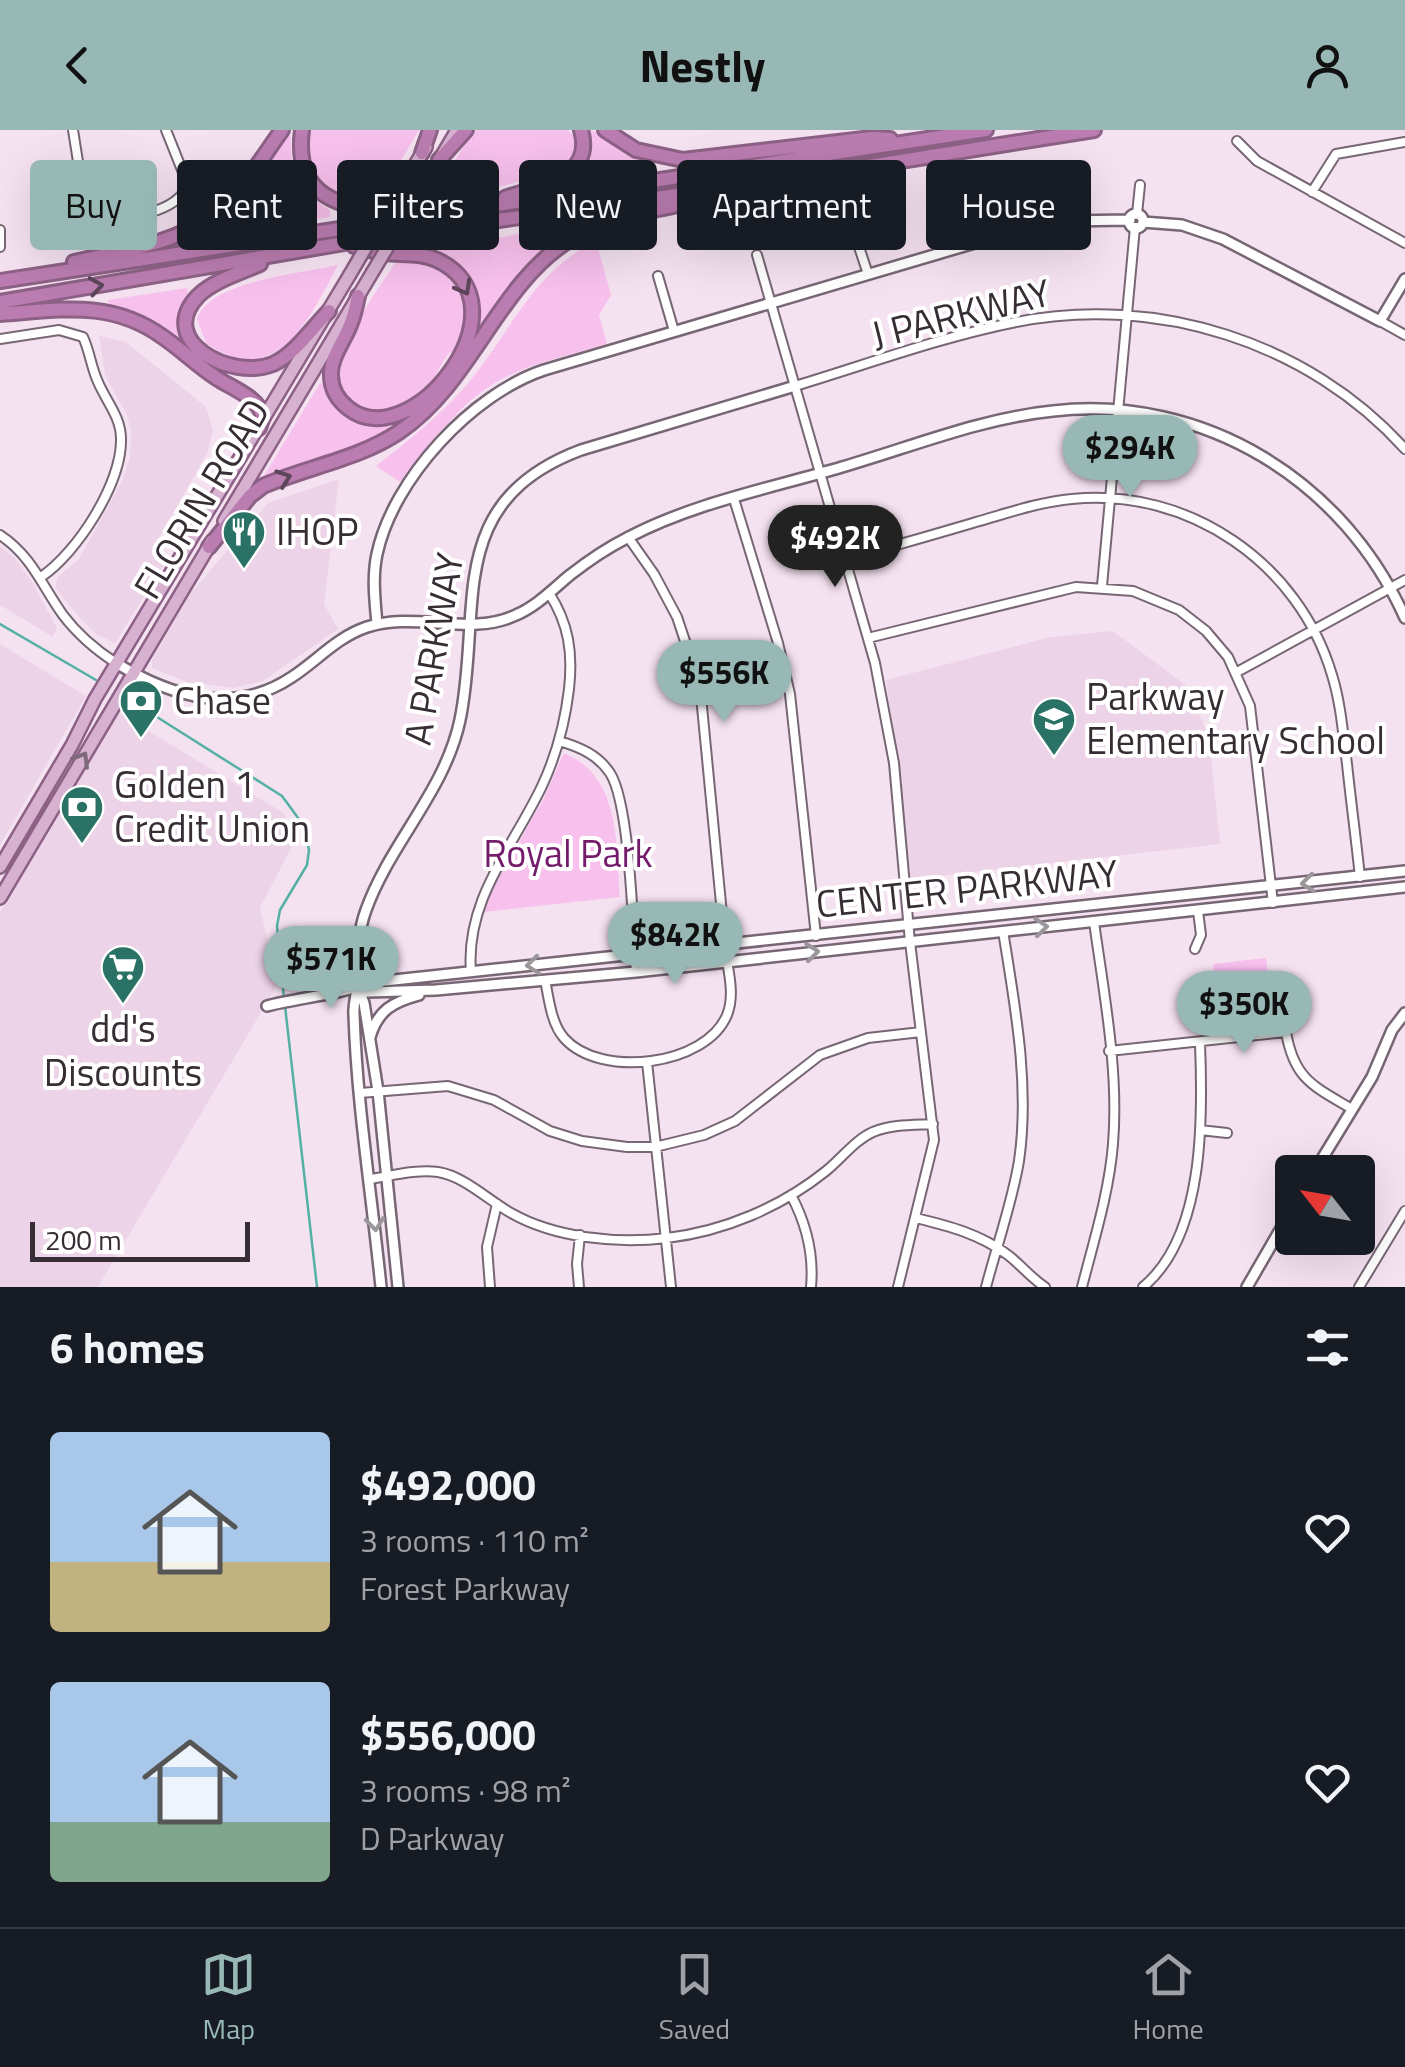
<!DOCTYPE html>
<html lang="en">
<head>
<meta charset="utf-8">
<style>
  body { margin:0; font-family:"Titillium Web",sans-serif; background:#20242c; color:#f1f3f6; height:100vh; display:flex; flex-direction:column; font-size:38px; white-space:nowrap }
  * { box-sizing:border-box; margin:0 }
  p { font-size:32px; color:#9ea1a6 }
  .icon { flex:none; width:55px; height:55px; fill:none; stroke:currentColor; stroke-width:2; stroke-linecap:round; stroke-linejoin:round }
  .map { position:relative; height:1157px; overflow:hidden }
  .panel { display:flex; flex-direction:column; background:#171b24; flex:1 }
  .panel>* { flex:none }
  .top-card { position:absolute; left:30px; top:30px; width:1345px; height:90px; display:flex; gap:20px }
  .needle { width:65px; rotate:301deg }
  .controls { position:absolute; left:1275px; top:1025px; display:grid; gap:20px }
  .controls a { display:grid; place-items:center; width:100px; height:100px; border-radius:10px; background:#171b24; box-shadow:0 10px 40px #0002; font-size:50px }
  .scale { position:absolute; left:30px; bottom:25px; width:220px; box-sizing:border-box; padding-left:10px; border:5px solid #362e34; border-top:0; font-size:28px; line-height:35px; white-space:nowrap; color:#362e34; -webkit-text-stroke:8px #fff; paint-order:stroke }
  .price { position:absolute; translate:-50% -85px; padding:0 22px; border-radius:35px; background:#97b8b5; color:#111; font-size:32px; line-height:65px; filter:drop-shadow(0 2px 5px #0008) }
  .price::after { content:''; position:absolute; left:50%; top:60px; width:30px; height:22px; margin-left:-15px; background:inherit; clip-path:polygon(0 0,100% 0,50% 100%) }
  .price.current { background:#222; color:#fff }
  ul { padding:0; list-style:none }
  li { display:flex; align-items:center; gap:30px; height:250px; padding:0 50px }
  li span { display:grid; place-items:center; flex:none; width:280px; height:200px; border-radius:10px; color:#555 }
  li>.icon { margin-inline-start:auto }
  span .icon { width:120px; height:120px; fill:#fffc; stroke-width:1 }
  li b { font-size:42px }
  h2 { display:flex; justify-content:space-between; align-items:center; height:120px; padding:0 50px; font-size:42px }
  .pill { padding:0 35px; border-radius:10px; background:#171b24; box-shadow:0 10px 40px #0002; font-size:35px; line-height:90px }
  .pill.current { background:#97b8b5; color:#111 }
  header { display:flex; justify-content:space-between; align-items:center; height:130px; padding:0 50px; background:#97b8b5; color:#111; font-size:45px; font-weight:700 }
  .tabs { display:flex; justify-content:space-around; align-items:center; height:140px; border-top:2px solid #363941; background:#171b24; font-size:28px; color:#9ea1a6 }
  .tabs a { display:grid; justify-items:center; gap:5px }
  .tabs .current { color:#97b8b5 }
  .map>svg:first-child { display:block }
  .built { fill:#edd3e8 }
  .green { fill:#f7c0ed }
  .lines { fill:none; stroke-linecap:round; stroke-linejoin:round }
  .stream { stroke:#54b0a5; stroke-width:2.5 }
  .minor-casing { stroke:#776674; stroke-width:12 }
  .tertiary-casing { stroke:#776674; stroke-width:14 }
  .primary-casing { stroke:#8c6185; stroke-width:16 }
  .motorway-casing { stroke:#8c6185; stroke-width:18 }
  .minor { stroke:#fff; stroke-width:8 }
  .tertiary { stroke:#fff; stroke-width:9 }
  .primary { stroke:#d6b1d0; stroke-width:11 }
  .motorway { stroke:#bb7db1; stroke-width:12 }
  .primary-bridge-casing { stroke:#8c6185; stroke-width:16; stroke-linecap:butt }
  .primary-bridge { stroke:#d6b1d0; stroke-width:11 }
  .oneway { stroke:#5e465a }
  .oneway2 { stroke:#7e697a }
  .oneway3 { stroke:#9a969a }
  .labels { text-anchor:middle; stroke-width:8; stroke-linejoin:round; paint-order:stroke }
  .street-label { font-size:38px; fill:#362e34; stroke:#fff }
  .poi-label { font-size:38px; fill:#362e34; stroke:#fff; text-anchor:start }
  .park-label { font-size:38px; fill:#741c6b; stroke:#fff }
</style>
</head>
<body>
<header><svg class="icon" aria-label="back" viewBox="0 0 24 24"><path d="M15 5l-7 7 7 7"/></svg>Nestly<svg class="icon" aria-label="person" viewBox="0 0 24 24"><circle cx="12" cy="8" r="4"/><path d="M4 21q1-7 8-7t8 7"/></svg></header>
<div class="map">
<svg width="1405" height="1157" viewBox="0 0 1405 1157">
  <rect width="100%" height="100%" fill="#f5e2f1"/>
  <path class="built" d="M 99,206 L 126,212 L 206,277 L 213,300 L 207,323 L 154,417 L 168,428 L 115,513 L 97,505 L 80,488 L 56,459 L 56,453 L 58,447 L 79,429 L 122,351 L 130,328 L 131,301 L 127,285 L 105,245 Z
    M 339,349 L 324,474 L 338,499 L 263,551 L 234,558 L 187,552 L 152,538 L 152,529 L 190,464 L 268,373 Z
    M 0,416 L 14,427 L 32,452 L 57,498 L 53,507 L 0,475 Z
    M 1113,501 L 1187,556 L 1209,607 L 1220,714 L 911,749 L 886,550 L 1051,507 Z
    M 0,514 L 86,566 L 0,715 Z
    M 119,583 L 285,684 L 291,718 L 260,778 L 278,854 L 98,1157 L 0,1157 L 0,782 Z"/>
  <path class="green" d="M 307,0 L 419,0 L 375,74 C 331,74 298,47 307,0 Z
    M 477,0 L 568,0 L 575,8 C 576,23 571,34 558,42 L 547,39 L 528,49 L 506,55 L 433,69 L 465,14 Z
    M 585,0 C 604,0 629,25 650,31 L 652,40 L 579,51 Z
    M 286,4 L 291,7 C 289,40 300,64 330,80 L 330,87 L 205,108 L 204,98 L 229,79 Z
    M 563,96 L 565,104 L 527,137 L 483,199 L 479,196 C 479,165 470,138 440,123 L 440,118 Z
    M 596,111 L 611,165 L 599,185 L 607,214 C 569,226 525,233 490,256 C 454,279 427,319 400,352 L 376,336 C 407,312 437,288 463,259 C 509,207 530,143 596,111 Z
    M 397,130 C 454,129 477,170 455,221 L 450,222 C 443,231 439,239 434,248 C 418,274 382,292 354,275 C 342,268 338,253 340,241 C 345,202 376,163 397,130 Z
    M 338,135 C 310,188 276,263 206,213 L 197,189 C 209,151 303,143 338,135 Z
    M 187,158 C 191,173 178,185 183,207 L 177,210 L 144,188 L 109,176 L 108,170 Z
    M 320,253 L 328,255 C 344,280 356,297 388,294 L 391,300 L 270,349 L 264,346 Z
    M 566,624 C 621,648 616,715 620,767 L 484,782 L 493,758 L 544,668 L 563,625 Z
    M 1266,828 L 1270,861 L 1217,867 L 1213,834 Z"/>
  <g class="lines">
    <path class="stream" d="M 0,494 L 96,550
      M 130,570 L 282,666 L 304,696 L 309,720 L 307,735 L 280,780 L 277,796 L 284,868
      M 285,876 L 317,1157"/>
    <g class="minor-casing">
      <path id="minor" d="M 73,0 L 86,82 L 94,93 C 123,87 175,86 188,55 L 166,0
        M 1237,11 L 1257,31 L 1405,113
        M 1312,62 L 1336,24 L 1405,12
        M 959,79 L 969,114
        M 1137,84 L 1140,55
        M 0,100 L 0,117
        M 854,102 L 868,144
        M 757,125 L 875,533 L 894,633 L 910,812 L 934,1010 L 898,1157
        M 658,146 L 674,201
        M 1380,191 L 1405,205
        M 0,209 L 59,200 L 83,207 C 90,222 91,237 98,252 C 106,271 121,287 121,309 C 122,353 77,423 41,447
        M 795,256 C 868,234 941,207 1016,192 C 1156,164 1309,212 1405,319
        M 734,369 L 778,513 L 790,564 L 816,806
        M 0,405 C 32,426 42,456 63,485 C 78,505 96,520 116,533
        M 628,407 L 654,444 L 677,487 L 700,556 L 725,815
        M 845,430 C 889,417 933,405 976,392 C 1008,383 1039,372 1072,369 C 1188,357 1299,433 1332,545 C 1341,574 1343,604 1347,634 C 1351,672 1356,709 1360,747
        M 1102,456 L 1135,97
        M 868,508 L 1076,457 L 1133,461 L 1179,480 L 1206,501 L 1228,527 L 1250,576 L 1273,773
        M 1237,542 L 1405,450
        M 559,611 C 580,617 598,625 610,643 C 630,674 633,800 636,842
        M 1195,819 L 1201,805 L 1198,781
        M 471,842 C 465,770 513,717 542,656 C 556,626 565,593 569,559 C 573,523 569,494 549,463
        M 545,850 C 549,869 551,893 564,908 C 600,949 706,936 727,885 C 734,868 730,848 727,831
        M 1109,921 L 1286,902 C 1294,949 1313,956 1352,979
        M 647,932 L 671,1157
        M 360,963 L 448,956 L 494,970 L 550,1001 L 582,1011 L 627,1017 L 655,1017 L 704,1005 L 735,991 L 820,925 L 868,908 L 921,902
        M 1200,1000 L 1227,1003
        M 370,1049 C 391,1046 416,1039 438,1042 C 464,1046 488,1070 511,1083 C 555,1108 617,1114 667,1108 C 725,1101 781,1077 826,1041 C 842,1028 855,1010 873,1002 C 892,994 914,995 933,994
        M 791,1065 C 807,1095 814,1124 811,1157
        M 916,1088 C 949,1096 980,1104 1008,1125 C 1021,1135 1031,1148 1045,1157
        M 490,1157 L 487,1117 L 497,1074
        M 579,1157 L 577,1134 L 580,1105
        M 986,1157 C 997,1115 1012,1073 1019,1031 C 1030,955 1015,876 1003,801
        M 1082,1157 C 1094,1110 1109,1063 1113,1014 C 1119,941 1104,864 1094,792
        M 1143,1157 C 1205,1106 1203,987 1200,913
        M 1359,1157 L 1405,1081"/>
    </g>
    <g class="tertiary-casing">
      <path id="tertiary" d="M1129 91a7 7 0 1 1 14 0a7 7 0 1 1-14 0Z
        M 1143,92 L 1182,95 L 1223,109 L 1380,191 L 1405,149
        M 377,494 C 375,471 372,447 377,424 C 393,349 472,264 544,240 L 1012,102 L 1064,91 L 1130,90
        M 116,533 C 172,567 234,586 292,547 C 318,530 337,507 367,497 C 416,481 470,507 516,485 C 537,476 553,459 570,445 C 588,431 607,418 627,408 C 693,373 771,358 842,337 C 911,317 982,288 1053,281 C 1204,264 1344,351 1405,488
        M 357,858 L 368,862 L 436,860 L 636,842 L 1405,757
        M 359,860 L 364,873 L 378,961 L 398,1157
        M 267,876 C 292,869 348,863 366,853 L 1405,741
        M 370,907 C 378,880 393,872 419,865
        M 1314,1042 L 1372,947 L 1392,900 L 1405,883
        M 381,1157 C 372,1067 357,976 354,885 C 353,875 357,865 357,855 C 358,829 357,804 366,780 C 390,713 445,661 460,590 C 483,480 442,372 581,320 L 795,256
        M 1247,1157 L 1292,1079"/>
    </g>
    <g class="primary-casing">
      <path id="primary" d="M 423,58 L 457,0
        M 399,61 L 426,17
        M 224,391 L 372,143
        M 0,737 L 72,615 L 95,569 L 349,146
        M 0,768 L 212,411"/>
    </g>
    <g class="motorway-casing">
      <path id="motorway" d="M 302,0 C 293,68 341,78 396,83
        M 605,0 L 636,20 L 683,30 L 872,8 L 890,9
        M 422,23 L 430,0
        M 439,30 L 466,0
        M 505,68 C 539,56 595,48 581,0
        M 354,116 C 364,118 374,122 384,123 C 402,125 420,122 437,130 C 532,174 411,329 348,278 C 338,270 331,259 331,245 C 330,228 344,211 350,195 C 354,186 356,176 358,166
        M 74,132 C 126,120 185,113 225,75 C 247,53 264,25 282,0
        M 260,134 C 240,143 213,151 198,166 C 155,211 231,251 273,234 C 295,224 312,198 329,181
        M 0,151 L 986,0
        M 0,172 L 385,106 L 776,51 L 1094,0
        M 0,184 C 60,180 110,169 163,207 C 182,220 198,236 218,249 C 234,259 259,268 263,287 L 259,298
        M 209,417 L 250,366 L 263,356 C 307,337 359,329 399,302 C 473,252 497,154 571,109 C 615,82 669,79 718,66"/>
    </g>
    <use href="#minor" class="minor"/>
    <use href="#tertiary" class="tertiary"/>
    <use href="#primary" class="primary"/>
    <use href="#motorway" class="motorway"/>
    <g class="primary-bridge-casing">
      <path id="primary-bridge" d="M 372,143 L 423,58
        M 349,146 L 399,61"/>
    </g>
    <use href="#primary-bridge" class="primary-bridge"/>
  </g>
  <defs><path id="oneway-chevron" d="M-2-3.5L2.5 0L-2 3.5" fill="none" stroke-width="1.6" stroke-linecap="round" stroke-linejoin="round" transform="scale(2.5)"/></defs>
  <g class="oneway">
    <use href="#oneway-chevron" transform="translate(96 156) rotate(-9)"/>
    <use href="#oneway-chevron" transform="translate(464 158) rotate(61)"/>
    <use href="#oneway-chevron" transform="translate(284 348) rotate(-20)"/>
  </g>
  <use class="oneway2" href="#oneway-chevron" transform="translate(82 629) rotate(-59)"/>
  <g class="oneway3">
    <use href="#oneway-chevron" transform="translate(1308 753) rotate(174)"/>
    <use href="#oneway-chevron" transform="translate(1041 797) rotate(-6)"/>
    <use href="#oneway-chevron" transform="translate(812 822) rotate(-6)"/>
    <use href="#oneway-chevron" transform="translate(533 835) rotate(174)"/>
    <use href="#oneway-chevron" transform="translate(375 1094) rotate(84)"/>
  </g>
  <defs>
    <g id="restaurant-pin" transform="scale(2.25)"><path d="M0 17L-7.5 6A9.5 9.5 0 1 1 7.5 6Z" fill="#2a7166" stroke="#fff"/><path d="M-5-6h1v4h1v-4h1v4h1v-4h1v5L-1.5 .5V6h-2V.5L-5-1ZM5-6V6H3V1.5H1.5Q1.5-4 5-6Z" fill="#fff"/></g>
    <g id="bank-pin" transform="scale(2.25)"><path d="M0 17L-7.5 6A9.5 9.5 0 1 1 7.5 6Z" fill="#2a7166" stroke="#fff"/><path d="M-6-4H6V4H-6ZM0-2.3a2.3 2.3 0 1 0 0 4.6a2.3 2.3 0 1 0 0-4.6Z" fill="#fff"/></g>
    <g id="school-pin" transform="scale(2.25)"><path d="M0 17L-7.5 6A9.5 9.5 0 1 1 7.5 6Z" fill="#2a7166" stroke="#fff"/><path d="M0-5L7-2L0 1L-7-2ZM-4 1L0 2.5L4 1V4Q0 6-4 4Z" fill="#fff"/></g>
    <g id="supermarket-pin" transform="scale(2.25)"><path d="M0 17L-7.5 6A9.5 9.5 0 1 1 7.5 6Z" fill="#2a7166" stroke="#fff"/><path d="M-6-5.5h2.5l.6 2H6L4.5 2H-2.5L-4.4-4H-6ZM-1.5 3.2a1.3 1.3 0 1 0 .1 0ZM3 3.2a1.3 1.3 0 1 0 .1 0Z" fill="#fff"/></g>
  </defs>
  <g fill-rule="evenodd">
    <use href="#restaurant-pin" x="244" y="402"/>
    <use href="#bank-pin" x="141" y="571"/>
    <use href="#school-pin" x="1054" y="589"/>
    <use href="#bank-pin" x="82" y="677"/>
    <use href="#supermarket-pin" x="123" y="837"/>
  </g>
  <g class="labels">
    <g class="street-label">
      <text transform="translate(961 184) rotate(-14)" y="13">J PARKWAY</text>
      <text transform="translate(202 369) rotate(-59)" y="13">FLORIN ROAD</text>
      <text transform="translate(434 519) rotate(-80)" y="13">A PARKWAY</text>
      <text transform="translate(967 759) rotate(-6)" y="13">CENTER PARKWAY</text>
    </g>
    <g class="poi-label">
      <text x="276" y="415">IHOP</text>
      <text x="1086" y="580">Parkway<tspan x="1086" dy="44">Elementary School</tspan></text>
      <text x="174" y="584">Chase</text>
      <text x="114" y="668">Golden 1<tspan x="114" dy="44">Credit Union</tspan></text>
      <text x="123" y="912" text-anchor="middle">dd's<tspan x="123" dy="44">Discounts</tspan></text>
    </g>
    <g class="park-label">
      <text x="568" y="737">Royal Park</text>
    </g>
  </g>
</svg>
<div class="controls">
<a><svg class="needle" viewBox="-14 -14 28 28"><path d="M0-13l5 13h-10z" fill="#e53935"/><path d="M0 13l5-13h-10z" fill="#9ea1a6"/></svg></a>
</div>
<div class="scale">200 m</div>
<b class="price" style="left:1130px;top:370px">$294K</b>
<b class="price current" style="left:835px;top:460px">$492K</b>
<b class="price" style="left:724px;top:595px">$556K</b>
<b class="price" style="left:675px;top:857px">$842K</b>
<b class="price" style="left:331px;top:881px">$571K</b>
<b class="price" style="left:1244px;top:926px">$350K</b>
<div class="top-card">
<a class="pill current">Buy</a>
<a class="pill">Rent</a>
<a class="pill">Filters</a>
<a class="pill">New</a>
<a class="pill">Apartment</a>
<a class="pill">House</a>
</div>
</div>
<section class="panel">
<h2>6 homes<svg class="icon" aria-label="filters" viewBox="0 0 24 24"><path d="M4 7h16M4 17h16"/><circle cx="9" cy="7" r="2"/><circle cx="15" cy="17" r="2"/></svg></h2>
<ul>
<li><span style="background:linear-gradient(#a9c7e8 65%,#c2b280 0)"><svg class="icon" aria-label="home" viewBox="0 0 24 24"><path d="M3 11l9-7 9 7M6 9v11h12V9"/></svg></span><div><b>$492,000</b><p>3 rooms · 110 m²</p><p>Forest Parkway</p></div><svg class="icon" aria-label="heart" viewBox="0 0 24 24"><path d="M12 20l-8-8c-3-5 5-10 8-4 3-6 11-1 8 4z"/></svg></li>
<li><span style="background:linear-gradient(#a9c7e8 70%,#7fa58c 0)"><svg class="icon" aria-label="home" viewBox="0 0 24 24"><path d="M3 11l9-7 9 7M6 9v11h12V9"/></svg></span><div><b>$556,000</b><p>3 rooms · 98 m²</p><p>D Parkway</p></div><svg class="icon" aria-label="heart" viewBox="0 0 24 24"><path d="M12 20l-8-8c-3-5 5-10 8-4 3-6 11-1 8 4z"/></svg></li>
</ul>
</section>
<nav class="tabs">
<a class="current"><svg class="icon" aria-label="map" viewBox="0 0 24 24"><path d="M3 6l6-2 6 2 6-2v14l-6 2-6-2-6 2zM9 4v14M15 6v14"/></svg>Map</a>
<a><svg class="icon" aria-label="saved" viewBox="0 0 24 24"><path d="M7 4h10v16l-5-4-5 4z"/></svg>Saved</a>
<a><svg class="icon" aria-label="home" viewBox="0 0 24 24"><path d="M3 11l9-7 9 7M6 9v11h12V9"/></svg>Home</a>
</nav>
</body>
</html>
